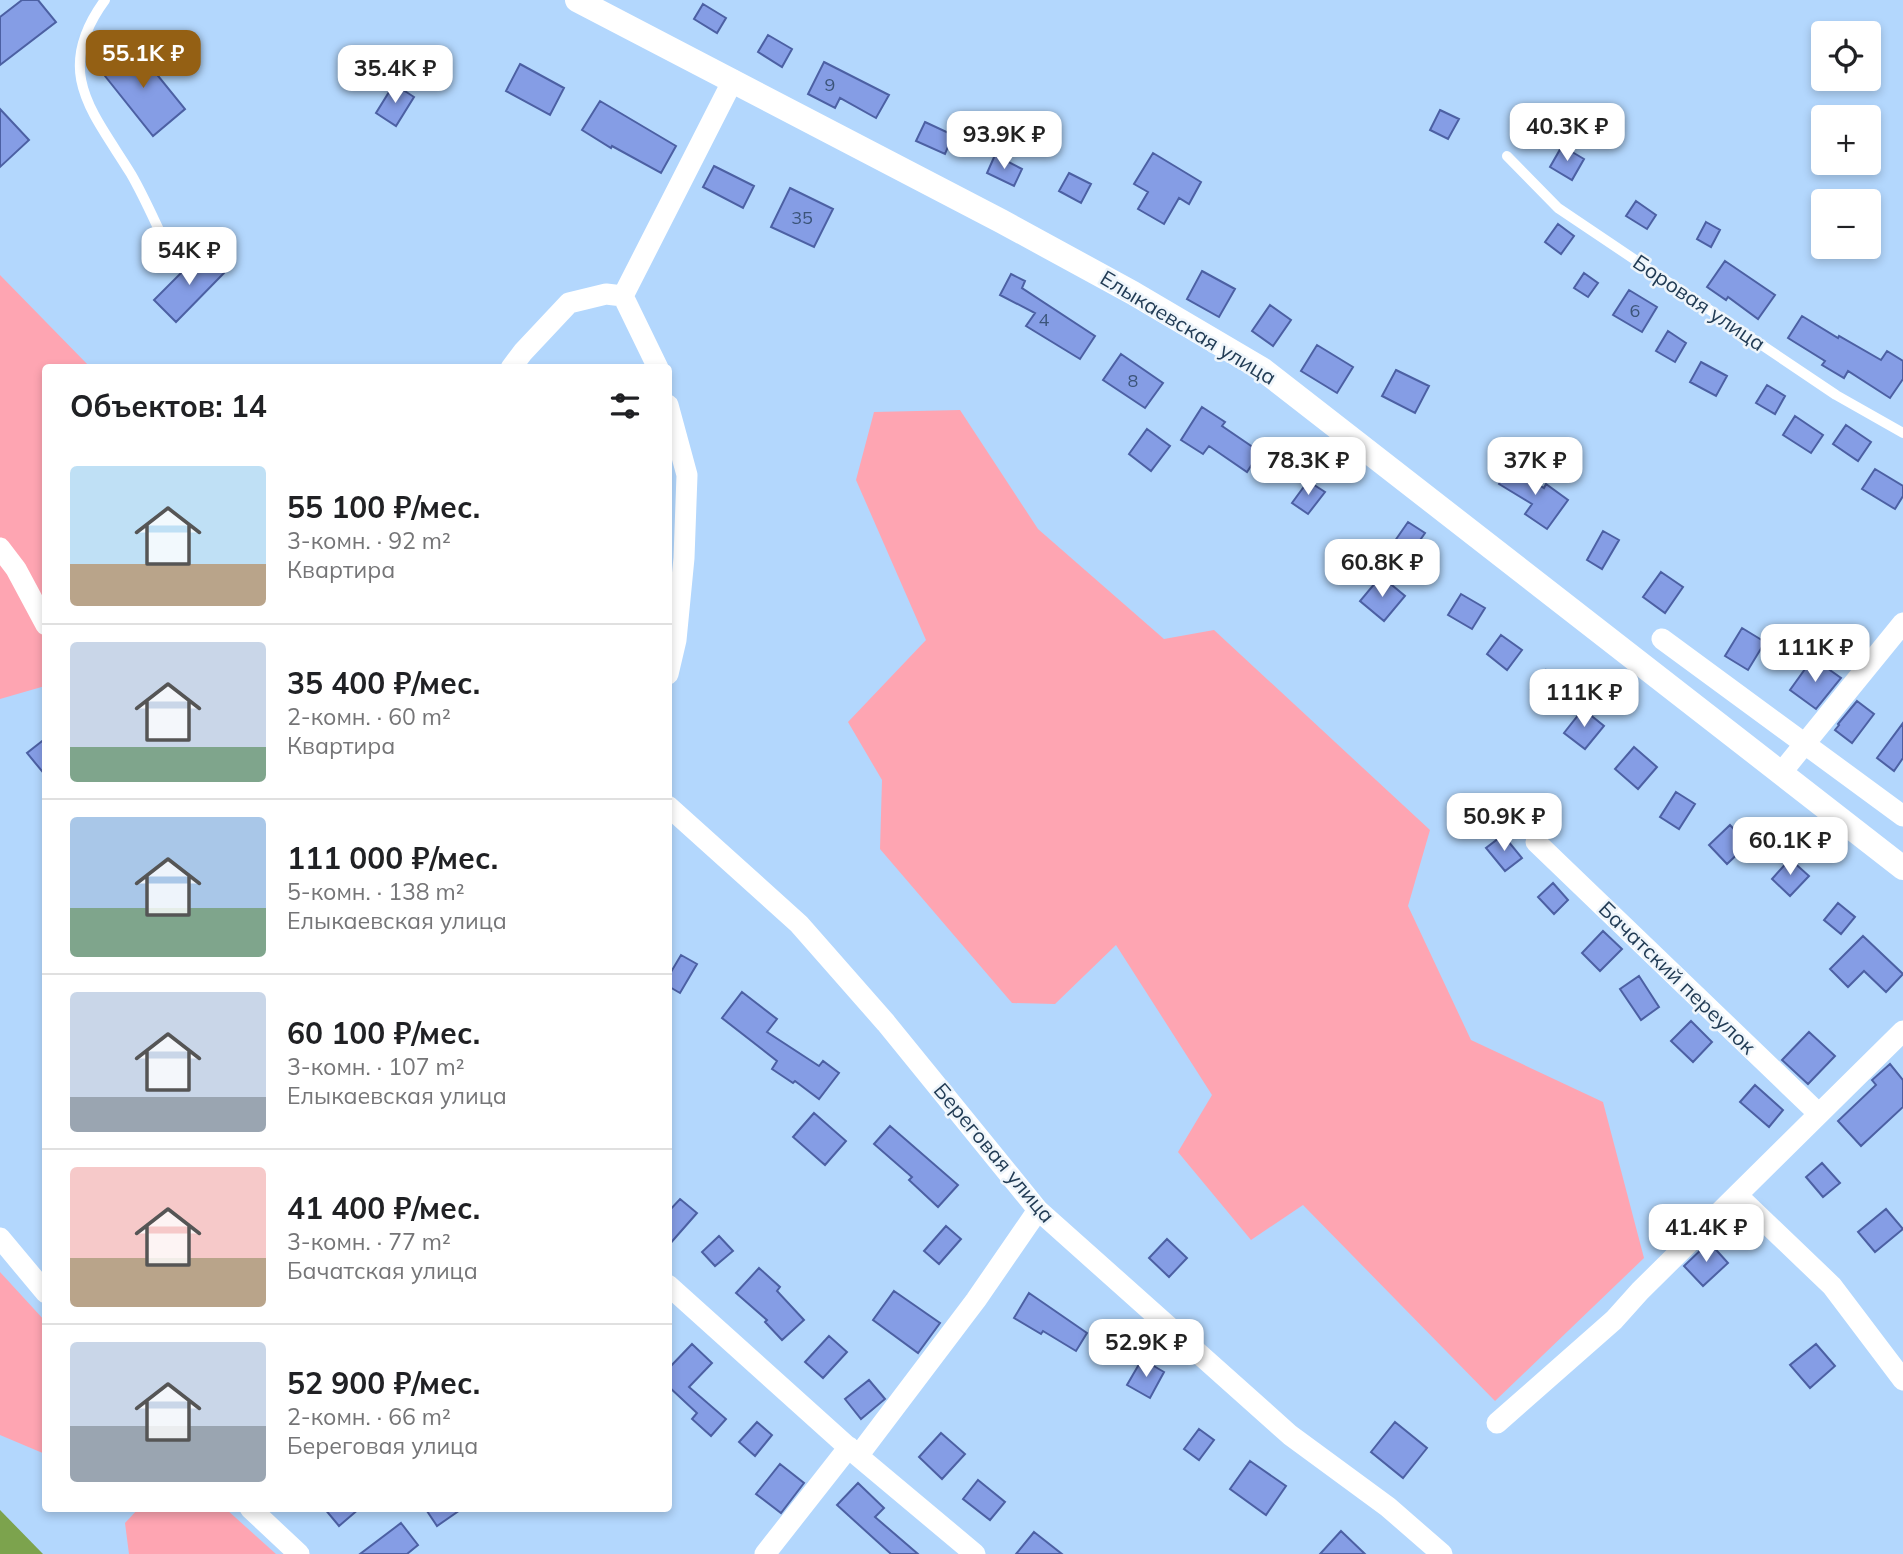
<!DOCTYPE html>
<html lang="ru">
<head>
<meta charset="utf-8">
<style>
  body { margin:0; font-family:Mulish,sans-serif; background:#f2f2f2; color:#202124; height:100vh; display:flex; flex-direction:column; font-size:26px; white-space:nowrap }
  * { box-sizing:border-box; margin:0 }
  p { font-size:23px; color:#757577 }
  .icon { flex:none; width:38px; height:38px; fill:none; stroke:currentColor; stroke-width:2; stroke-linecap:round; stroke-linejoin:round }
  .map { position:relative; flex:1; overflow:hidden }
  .sheet { position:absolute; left:42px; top:364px; width:630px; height:1148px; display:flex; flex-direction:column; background:#fff; border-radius:7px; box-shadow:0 4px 10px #0003 }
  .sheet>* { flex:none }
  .tools { position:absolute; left:1811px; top:21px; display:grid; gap:14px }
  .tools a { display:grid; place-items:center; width:70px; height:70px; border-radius:7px; background:#fff; box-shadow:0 4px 10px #0003; font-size:35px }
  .price { position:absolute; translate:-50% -60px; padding:0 16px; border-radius:14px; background:#fff; color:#222; font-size:23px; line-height:46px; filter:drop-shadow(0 2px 4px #0008) }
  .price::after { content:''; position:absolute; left:50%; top:42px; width:21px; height:16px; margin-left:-10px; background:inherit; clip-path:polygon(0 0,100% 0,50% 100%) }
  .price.selected { background:#946014; color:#fff }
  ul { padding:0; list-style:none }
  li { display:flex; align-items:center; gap:21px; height:175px; padding:0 28px }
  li+li { border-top:2px solid #e0e0e0 }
  li span { display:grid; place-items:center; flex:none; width:196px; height:140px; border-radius:7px; color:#555 }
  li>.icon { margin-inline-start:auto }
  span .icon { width:84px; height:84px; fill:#fffc; stroke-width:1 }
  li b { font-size:30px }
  h2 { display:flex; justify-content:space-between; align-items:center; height:84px; padding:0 28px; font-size:30px }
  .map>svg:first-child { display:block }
  .green { fill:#fea5b2 }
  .water { fill:#7ca34d }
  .building { fill:#859de5; stroke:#4c60a3; stroke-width:2 }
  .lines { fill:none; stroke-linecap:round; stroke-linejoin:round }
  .service { stroke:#fff; stroke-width:10 }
  .minor { stroke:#fff; stroke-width:21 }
  .tertiary { stroke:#fff; stroke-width:24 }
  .labels { text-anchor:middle; stroke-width:5; stroke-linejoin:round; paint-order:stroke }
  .number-label { font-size:18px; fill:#3b5479 }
  .street-label { font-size:21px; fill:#223c55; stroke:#eef5fb }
</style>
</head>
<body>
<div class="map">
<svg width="1903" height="1554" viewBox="0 0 1903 1554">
  <rect width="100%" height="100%" fill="#b3d7fd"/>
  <path class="green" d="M 0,275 L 90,367 L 46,368 L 45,686 L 0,699 Z
    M 960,410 L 1038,529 L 1164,639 L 1214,630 L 1430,830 L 1408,906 L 1471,1040 L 1603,1102 L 1644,1258 L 1495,1401 L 1303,1205 L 1251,1240 L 1178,1152 L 1212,1095 L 1116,945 L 1055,1004 L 1012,1003 L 880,849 L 882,780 L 848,722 L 926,640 L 856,480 L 874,412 Z
    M 0,1272 L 45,1321 L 45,1454 L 0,1435 Z
    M 139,1508 L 226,1509 L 276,1554 L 129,1554 L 125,1523 Z"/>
  <path class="water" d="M 0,1510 L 43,1554 L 0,1554 Z"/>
  <path class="building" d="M 22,0 L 38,0 L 56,22 L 0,65 L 0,17 Z
    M 703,4 L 726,18 L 717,33 L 694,19 Z
    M 768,35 L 792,49 L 782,67 L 758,52 Z
    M 133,45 L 185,109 L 153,136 L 101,71 Z
    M 824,62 L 889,95 L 876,118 L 840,98 L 835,108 L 808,94 Z
    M 520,64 L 564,88 L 550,115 L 506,91 Z
    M 394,84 L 414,97 L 396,126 L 376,113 Z
    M 600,101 L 676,146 L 661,173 L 612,146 L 611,148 L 582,130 Z
    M 0,109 L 29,140 L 0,167 Z
    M 1440,110 L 1459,119 L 1448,139 L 1430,130 Z
    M 925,122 L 953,135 L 945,154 L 916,141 Z
    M 1562,146 L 1584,159 L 1572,180 L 1550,167 Z
    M 1153,153 L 1201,182 L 1189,204 L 1179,198 L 1164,224 L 1138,209 L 1148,192 L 1134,184 Z
    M 995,155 L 1022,169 L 1014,186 L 987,173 Z
    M 714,166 L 754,186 L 743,208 L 703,187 Z
    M 1069,173 L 1091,184 L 1081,203 L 1059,191 Z
    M 790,188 L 833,209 L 814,247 L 771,227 Z
    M 1636,201 L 1656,215 L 1647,229 L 1626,216 Z
    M 1706,222 L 1720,230 L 1711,247 L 1697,239 Z
    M 1558,224 L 1574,236 L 1561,254 L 1545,242 Z
    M 202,252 L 224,273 L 176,322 L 154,300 Z
    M 1725,261 L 1775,295 L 1758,319 L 1728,297 L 1726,300 L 1707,287 Z
    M 1202,271 L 1235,289 L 1219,317 L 1187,299 Z
    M 1584,273 L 1598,283 L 1588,297 L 1574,288 Z
    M 1011,274 L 1025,281 L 1022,288 L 1095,336 L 1080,359 L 1026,326 L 1035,313 L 1000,295 Z
    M 1629,290 L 1657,307 L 1642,332 L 1613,315 Z
    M 1270,305 L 1291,320 L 1273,346 L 1252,331 Z
    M 1802,316 L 1838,338 L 1839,336 L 1881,360 L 1887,351 L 1903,361 L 1903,379 L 1890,398 L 1848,371 L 1844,378 L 1822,365 L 1825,361 L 1788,338 Z
    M 1668,331 L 1686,343 L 1675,362 L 1656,351 Z
    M 1317,345 L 1353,367 L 1337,393 L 1301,371 Z
    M 1121,354 L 1163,383 L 1145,408 L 1103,380 Z
    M 1701,362 L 1727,376 L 1716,396 L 1690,382 Z
    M 1396,370 L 1429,386 L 1415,413 L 1382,396 Z
    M 1767,385 L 1785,396 L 1775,414 L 1756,403 Z
    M 1202,407 L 1225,422 L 1222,426 L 1260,452 L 1247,472 L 1209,446 L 1203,454 L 1181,440 Z
    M 1795,416 L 1823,435 L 1811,453 L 1783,435 Z
    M 1846,425 L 1871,442 L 1858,461 L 1833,444 Z
    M 1147,429 L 1170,446 L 1151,471 L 1129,454 Z
    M 1509,467 L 1544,488 L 1546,484 L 1568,500 L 1547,529 L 1525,514 L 1532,504 L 1499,484 Z
    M 1875,469 L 1903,486 L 1903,496 L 1895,509 L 1862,489 Z
    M 1308,481 L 1325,492 L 1308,514 L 1292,503 Z
    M 1408,522 L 1425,533 L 1407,559 L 1390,548 Z
    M 1603,531 L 1619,540 L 1602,569 L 1587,560 Z
    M 1661,572 L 1683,587 L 1665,613 L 1643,597 Z
    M 1381,576 L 1405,596 L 1384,621 L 1360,601 Z
    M 1461,594 L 1485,608 L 1472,629 L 1448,615 Z
    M 1742,628 L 1765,642 L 1748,670 L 1725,656 Z
    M 1501,635 L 1522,650 L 1507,670 L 1487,654 Z
    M 1813,658 L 1841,678 L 1816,709 L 1790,690 Z
    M 1546,670 L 1563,683 L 1548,702 L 1531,689 Z
    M 1857,701 L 1874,714 L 1852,743 L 1835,730 L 1839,725 L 1838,724 Z
    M 1583,709 L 1604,726 L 1585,749 L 1564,733 Z
    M 1903,723 L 1903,758 L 1894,771 L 1877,758 Z
    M 46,738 L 46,776 L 27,753 Z
    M 1634,747 L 1657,767 L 1638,789 L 1615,769 Z
    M 1676,792 L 1695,804 L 1679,829 L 1660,817 Z
    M 1730,825 L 1748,844 L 1727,864 L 1709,845 Z
    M 1503,835 L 1522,858 L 1505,871 L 1486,848 Z
    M 1790,859 L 1809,876 L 1790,896 L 1772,879 Z
    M 1553,883 L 1568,900 L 1554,914 L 1538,897 Z
    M 1838,903 L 1855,917 L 1841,934 L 1824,920 Z
    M 1603,931 L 1622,949 L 1600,971 L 1582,953 Z
    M 1863,936 L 1903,974 L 1886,992 L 1864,971 L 1848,987 L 1830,969 Z
    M 681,955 L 697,964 L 680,993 L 668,986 L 668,977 Z
    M 1639,976 L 1659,1007 L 1641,1020 L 1620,989 Z
    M 742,992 L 777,1019 L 767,1032 L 819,1066 L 823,1061 L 839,1073 L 819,1099 L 795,1081 L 793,1083 L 772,1069 L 777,1061 L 722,1018 Z
    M 1691,1021 L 1712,1042 L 1693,1062 L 1671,1041 Z
    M 1809,1032 L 1835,1056 L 1808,1084 L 1782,1060 Z
    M 1890,1064 L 1903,1080 L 1903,1107 L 1861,1146 L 1838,1121 L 1876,1085 L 1872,1080 Z
    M 1755,1085 L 1783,1110 L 1769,1127 L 1740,1102 Z
    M 814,1113 L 846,1141 L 825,1165 L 793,1137 Z
    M 890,1126 L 958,1185 L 938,1207 L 909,1180 L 912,1177 L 874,1144 Z
    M 1822,1163 L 1840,1183 L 1823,1197 L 1806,1177 Z
    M 680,1199 L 697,1213 L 668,1246 L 668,1212 Z
    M 1886,1209 L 1903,1229 L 1875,1252 L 1858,1232 Z
    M 946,1226 L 961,1239 L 939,1264 L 924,1251 Z
    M 719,1236 L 733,1251 L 715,1266 L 702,1252 Z
    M 1167,1239 L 1187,1258 L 1169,1277 L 1149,1258 Z
    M 1709,1242 L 1728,1263 L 1703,1286 L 1684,1266 Z
    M 759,1268 L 780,1287 L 777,1291 L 804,1320 L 782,1340 L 765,1322 L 767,1320 L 736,1293 Z
    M 894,1291 L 940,1323 L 918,1353 L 873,1320 Z
    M 1029,1293 L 1087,1333 L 1076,1351 L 1043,1331 L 1041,1334 L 1014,1318 Z
    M 829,1336 L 847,1352 L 823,1378 L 805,1362 Z
    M 692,1344 L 712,1363 L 689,1387 L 726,1419 L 711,1436 L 692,1419 L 697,1413 L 668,1386 L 668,1369 Z
    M 1816,1344 L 1835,1366 L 1810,1388 L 1790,1365 Z
    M 1142,1359 L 1164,1372 L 1150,1398 L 1127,1385 Z
    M 869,1380 L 885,1399 L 861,1419 L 845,1399 Z
    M 757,1422 L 772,1435 L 755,1456 L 739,1442 Z
    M 1395,1422 L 1427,1448 L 1403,1478 L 1371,1452 Z
    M 1199,1429 L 1214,1440 L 1199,1460 L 1184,1449 Z
    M 941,1433 L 965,1454 L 942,1479 L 919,1457 Z
    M 1250,1461 L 1286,1486 L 1266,1515 L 1230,1489 Z
    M 780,1464 L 804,1483 L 781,1513 L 756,1494 Z
    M 978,1480 L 1005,1502 L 990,1520 L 963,1499 Z
    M 858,1483 L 884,1508 L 875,1517 L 918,1554 L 891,1554 L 837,1505 Z
    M 324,1508 L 360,1508 L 339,1526 Z
    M 425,1508 L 463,1508 L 437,1526 Z
    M 401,1523 L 418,1545 L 407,1554 L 360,1554 Z
    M 1341,1531 L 1365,1554 L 1320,1554 Z
    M 1034,1532 L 1062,1554 L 1016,1554 Z"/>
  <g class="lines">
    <path class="service" d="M 105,0 C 52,72 93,112 131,174 C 142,193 151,213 160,232
      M 1507,156 L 1558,208 L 1836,395 L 1903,433"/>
    <path class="minor" d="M 511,368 L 523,352 L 569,303 L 606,294 L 623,296
      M 658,368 L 623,296 L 733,80
      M 668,405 L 687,475 L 684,558 L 676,640 L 668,674
      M 0,548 L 16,569 L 46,625
      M 1662,639 L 1903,816
      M 1781,773 L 1903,623
      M 668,806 L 799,924 L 886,1023 L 1038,1210 L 1290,1435 L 1388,1507 L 1442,1554
      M 1536,842 L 1819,1114
      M 1737,1195 L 1832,1286 L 1903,1380
      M 0,1238 L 46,1293
      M 668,1285 L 858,1456 L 975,1554
      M 1497,1423 L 1614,1320 L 1640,1291 L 1903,1031
      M 858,1456 L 976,1300 L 1038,1210
      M 250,1508 L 299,1554
      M 765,1554 L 849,1447"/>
    <path class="tertiary" d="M 577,0 L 1001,221 L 1133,293 L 1262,369 L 1903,868"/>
  </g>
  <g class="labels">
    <g class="number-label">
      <text x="830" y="91">9</text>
      <text x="802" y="224">35</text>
      <text x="1635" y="317">6</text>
      <text x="1044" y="326">4</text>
      <text x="1133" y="387">8</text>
    </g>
    <g class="street-label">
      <text transform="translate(1699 303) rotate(34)" y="7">Боровая улица</text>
      <text transform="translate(1188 328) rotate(31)" y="7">Елыкаевская улица</text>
      <text transform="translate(1677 978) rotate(44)" y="7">Бачатский переулок</text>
      <text transform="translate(994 1153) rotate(50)" y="7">Береговая улица</text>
    </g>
  </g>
</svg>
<div class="tools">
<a><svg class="icon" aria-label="locate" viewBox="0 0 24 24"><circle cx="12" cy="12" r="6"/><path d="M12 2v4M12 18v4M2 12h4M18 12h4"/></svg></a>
<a>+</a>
<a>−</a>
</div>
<b class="price selected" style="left:143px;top:90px">55.1K ₽</b>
<b class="price" style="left:395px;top:105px">35.4K ₽</b>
<b class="price" style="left:1567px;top:163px">40.3K ₽</b>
<b class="price" style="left:1004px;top:171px">93.9K ₽</b>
<b class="price" style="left:189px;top:287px">54K ₽</b>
<b class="price" style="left:1308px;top:497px">78.3K ₽</b>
<b class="price" style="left:1535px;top:497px">37K ₽</b>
<b class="price" style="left:1382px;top:599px">60.8K ₽</b>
<b class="price" style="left:1815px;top:684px">111K ₽</b>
<b class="price" style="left:1584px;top:729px">111K ₽</b>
<b class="price" style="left:1504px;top:853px">50.9K ₽</b>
<b class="price" style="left:1790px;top:877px">60.1K ₽</b>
<b class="price" style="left:1706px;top:1264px">41.4K ₽</b>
<b class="price" style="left:1146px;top:1379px">52.9K ₽</b>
<section class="sheet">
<h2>Объектов: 14<svg class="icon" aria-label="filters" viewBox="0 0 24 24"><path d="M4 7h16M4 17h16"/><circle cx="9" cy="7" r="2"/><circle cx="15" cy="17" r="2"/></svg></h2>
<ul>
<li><span style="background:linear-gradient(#bfe0f5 70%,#b9a48a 0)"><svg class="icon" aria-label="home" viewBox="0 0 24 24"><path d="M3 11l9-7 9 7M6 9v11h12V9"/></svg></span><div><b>55 100 ₽/мес.</b><p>3-комн. · 92 m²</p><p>Квартира</p></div></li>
<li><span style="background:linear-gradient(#c9d6e8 75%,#7fa58c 0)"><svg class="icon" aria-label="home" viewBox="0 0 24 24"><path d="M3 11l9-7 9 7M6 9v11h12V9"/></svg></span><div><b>35 400 ₽/мес.</b><p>2-комн. · 60 m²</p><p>Квартира</p></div></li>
<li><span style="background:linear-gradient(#a9c7e8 65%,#7fa58c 0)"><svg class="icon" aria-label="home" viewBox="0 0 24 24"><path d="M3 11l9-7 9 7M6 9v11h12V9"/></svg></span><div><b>111 000 ₽/мес.</b><p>5-комн. · 138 m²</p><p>Елыкаевская улица</p></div></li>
<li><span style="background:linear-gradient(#c9d6e8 75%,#9aa5b1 0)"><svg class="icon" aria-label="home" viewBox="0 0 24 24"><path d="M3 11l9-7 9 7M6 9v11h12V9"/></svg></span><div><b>60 100 ₽/мес.</b><p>3-комн. · 107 m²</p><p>Елыкаевская улица</p></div></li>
<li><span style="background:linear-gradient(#f6c9c9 65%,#b9a48a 0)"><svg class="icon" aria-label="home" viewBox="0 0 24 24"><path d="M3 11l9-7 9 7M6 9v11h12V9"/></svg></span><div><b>41 400 ₽/мес.</b><p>3-комн. · 77 m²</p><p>Бачатская улица</p></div></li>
<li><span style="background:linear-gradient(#c9d6e8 60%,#9aa5b1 0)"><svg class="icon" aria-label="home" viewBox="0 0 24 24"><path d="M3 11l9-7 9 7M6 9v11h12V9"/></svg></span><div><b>52 900 ₽/мес.</b><p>2-комн. · 66 m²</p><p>Береговая улица</p></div></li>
</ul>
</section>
</div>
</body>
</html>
